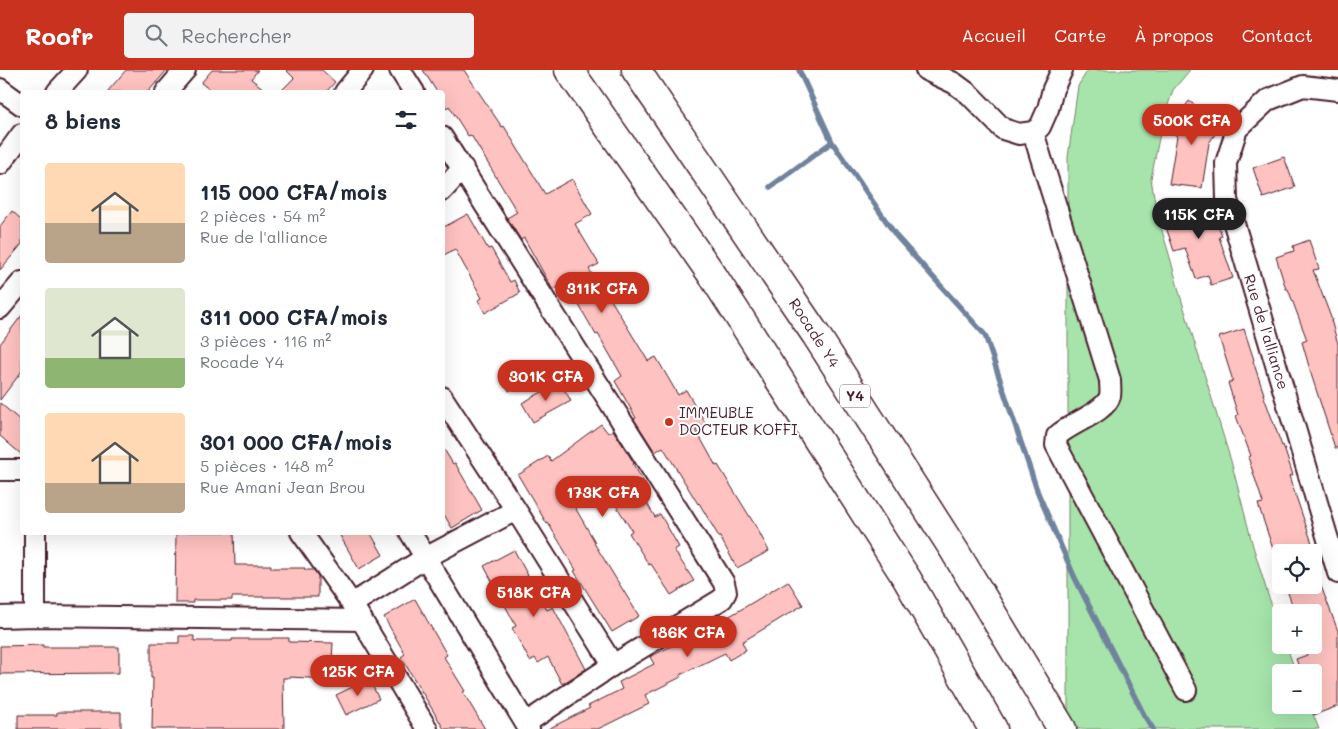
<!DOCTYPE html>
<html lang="fr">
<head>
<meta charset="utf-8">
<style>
  body { margin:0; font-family:Mali,sans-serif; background:#f2f2f3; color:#1f2937; height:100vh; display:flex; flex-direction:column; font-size:19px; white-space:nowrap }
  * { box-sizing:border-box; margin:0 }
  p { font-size:16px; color:#747a83 }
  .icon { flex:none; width:28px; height:28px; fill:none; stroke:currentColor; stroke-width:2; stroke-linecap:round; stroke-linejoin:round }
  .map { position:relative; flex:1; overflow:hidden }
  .panel { position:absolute; left:20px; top:20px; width:425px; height:445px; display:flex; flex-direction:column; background:#fff; border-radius:5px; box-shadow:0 5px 20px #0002 }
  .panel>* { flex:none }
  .fabs { position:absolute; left:1272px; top:474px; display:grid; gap:10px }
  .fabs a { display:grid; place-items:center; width:50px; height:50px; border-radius:5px; background:#fff; box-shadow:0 5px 20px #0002; font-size:25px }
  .price { position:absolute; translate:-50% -42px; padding:0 11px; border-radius:18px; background:#c8321e; color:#fff; font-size:16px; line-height:32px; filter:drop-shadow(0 1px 2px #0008) }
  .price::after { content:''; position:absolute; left:50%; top:30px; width:15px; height:11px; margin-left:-8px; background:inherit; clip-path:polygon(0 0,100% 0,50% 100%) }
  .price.active { background:#222; color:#fff }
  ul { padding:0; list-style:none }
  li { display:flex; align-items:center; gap:15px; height:125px; padding:0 25px }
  li span { display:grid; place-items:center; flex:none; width:140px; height:100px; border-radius:5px; color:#555 }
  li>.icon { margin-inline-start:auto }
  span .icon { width:60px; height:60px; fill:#fffc; stroke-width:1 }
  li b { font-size:21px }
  h2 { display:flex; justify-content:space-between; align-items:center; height:60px; padding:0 25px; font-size:21px }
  header { display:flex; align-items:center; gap:30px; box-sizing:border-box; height:70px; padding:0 25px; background:#c8321e; color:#fff }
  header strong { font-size:24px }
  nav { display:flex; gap:28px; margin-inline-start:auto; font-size:18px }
  .search { width:350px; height:45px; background:#f2f2f3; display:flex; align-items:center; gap:12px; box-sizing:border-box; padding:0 18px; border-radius:5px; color:#747a83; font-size:19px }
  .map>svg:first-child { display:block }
  .green { fill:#a6e4ab; stroke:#78826b }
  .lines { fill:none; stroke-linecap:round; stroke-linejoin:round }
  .stream { stroke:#6f839c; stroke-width:5.5 }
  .building { fill:#fec2c0; stroke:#4a1f2b }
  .street-casing { stroke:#4a1f2b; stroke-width:24 }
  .highway-casing { stroke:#4a1f2b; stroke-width:31 }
  .street { stroke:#fff; stroke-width:20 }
  .highway { stroke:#fff; stroke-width:28 }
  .poi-dot { fill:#c8321e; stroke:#fff; stroke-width:2 }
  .labels { text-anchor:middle; stroke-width:4; stroke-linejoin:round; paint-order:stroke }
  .shield { fill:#fff; stroke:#80626b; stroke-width:1 }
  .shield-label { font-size:14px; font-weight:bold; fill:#4a1f2b }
  .street-label { font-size:15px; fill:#4a1f2b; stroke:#fff }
  .poi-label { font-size:15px; fill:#4a1f2b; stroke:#fff; text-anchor:start }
</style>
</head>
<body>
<header>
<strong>Roofr</strong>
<div class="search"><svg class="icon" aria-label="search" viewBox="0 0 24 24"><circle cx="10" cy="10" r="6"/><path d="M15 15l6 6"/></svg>Rechercher</div>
<nav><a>Accueil</a><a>Carte</a><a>À propos</a><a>Contact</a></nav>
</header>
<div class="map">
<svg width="1338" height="659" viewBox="0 0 1338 659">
  <rect width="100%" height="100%" fill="#fff"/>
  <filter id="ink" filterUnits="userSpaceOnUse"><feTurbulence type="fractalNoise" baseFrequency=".02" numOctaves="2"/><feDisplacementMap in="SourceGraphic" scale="10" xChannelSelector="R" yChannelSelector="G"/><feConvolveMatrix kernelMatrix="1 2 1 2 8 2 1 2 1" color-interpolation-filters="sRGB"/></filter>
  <g filter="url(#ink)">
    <path class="green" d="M 1088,0 L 1190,0 L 1173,20 L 1162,53 L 1151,109 L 1157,144 L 1171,191 L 1180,225 L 1231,391 L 1253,476 L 1268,525 L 1281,560 L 1281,575 L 1286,575 L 1296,602 L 1281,602 L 1281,635 L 1309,635 L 1319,659 L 1068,659 L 1068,87 L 1078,16 Z"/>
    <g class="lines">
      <path class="stream" d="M 799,0 L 832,72 L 897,167 L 985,265 L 1038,423 L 1074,506 L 1144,645 L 1153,659
        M 770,117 L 832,72"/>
    </g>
    <path class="building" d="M 126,0 L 167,0 L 148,22 L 107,22 Z
      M 212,0 L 258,0 L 251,9 L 268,22 L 213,22 L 201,13 Z
      M 286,0 L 322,0 L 335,12 L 326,22 L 280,22 L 294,8 Z
      M 423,0 L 464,0 L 502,57 L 504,56 L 545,124 L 572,109 L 592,144 L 575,154 L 599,194 L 589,199 L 605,228 L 608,225 L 648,291 L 656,287 L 678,325 L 686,320 L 706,354 L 696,360 L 716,396 L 718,395 L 758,460 L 769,481 L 737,498 L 720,467 L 719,467 L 699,433 L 698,434 L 663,377 L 655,382 L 634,349 L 636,348 L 615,311 L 622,306 L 598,264 L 596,265 L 576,230 L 572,232 L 562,215 L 553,220 L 524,168 L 521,170 L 507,148 L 517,142 L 471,65 L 468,66 L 449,36 L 447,38 L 442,31 L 442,22 L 437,22 Z
      M 1189,31 L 1222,54 L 1209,73 L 1202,118 L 1169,114 L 1177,66 L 1168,60 Z
      M 1284,87 L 1295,117 L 1263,128 L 1253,98 Z
      M 1210,129 L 1222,166 L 1219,167 L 1233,208 L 1211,215 L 1208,205 L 1196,209 L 1185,178 L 1174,181 L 1163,148 L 1167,147 L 1166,143 L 1200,131 L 1200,133 Z
      M 12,141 L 22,150 L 22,174 L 0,200 L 0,156 Z
      M 468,144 L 488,179 L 491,178 L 510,212 L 514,210 L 520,223 L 485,243 L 478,230 L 482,228 L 455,179 L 442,186 L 442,158 Z
      M 1309,170 L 1319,199 L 1313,200 L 1332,250 L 1331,250 L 1338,274 L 1338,378 L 1335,378 L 1312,307 L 1302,272 L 1307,270 L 1288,219 L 1286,219 L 1276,187 L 1294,181 L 1293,176 Z
      M 22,245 L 22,301 L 0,330 L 0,274 Z
      M 1244,259 L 1254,290 L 1253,291 L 1264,324 L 1263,324 L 1282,376 L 1283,375 L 1293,405 L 1289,406 L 1315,482 L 1274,482 L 1258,434 L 1263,433 L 1248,387 L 1251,386 L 1236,346 L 1238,345 L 1228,313 L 1233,311 L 1219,267 Z
      M 517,300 L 525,312 L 509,321 L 502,308 Z
      M 560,312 L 571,331 L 533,352 L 522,333 Z
      M 0,333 L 22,352 L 22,385 L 0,366 Z
      M 601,354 L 608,363 L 613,360 L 634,393 L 633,394 L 645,414 L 638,418 L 655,447 L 660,444 L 679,477 L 674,480 L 694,511 L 671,525 L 651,494 L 649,495 L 629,463 L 632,461 L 614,432 L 609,435 L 599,418 L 573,434 L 595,472 L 594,473 L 639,546 L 612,562 L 574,501 L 576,500 L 548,453 L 547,454 L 518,405 L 548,386 L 551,391 Z
      M 442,376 L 453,394 L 455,393 L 482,440 L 452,458 L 442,441 Z
      M 176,462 L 234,462 L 235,495 L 271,495 L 271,498 L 305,498 L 305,500 L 314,500 L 318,506 L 318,527 L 232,527 L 232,530 L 193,530 L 193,533 L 175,533 Z
      M 338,462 L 370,462 L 383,485 L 359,499 Z
      M 514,480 L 547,540 L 553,537 L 586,599 L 562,614 L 548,587 L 538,593 L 535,588 L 530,591 L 512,558 L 516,556 L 484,496 Z
      M 1315,500 L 1338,561 L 1338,636 L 1314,645 L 1314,602 L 1301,602 L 1296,589 L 1307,585 L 1303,575 L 1314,575 L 1314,542 L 1295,542 L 1285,515 L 1314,515 Z
      M 788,511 L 803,535 L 742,572 L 746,580 L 729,590 L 725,583 L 680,605 L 681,607 L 645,625 L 649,634 L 598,659 L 548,659 L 590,638 L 588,636 L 622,619 L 619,612 L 654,594 L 650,587 L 683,570 L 681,568 L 695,559 L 698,564 L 740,540 Z
      M 415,529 L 447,585 L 444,587 L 465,621 L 463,622 L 485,659 L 444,659 L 401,587 L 405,584 L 384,547 Z
      M 179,566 L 194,566 L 194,571 L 232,571 L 232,569 L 272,569 L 272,568 L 289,568 L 289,572 L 333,573 L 331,609 L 288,607 L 288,608 L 283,608 L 284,659 L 152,659 L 153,608 L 151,608 L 151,573 L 179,573 Z
      M 43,575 L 43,577 L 119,577 L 119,603 L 0,604 L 0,576 Z
      M 369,609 L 379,629 L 346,645 L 336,625 Z
      M 57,642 L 121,642 L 121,659 L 18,659 L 18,645 L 57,645 Z"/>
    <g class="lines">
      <g class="street-casing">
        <path id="street" d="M 400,0 L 414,22
          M 926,0 L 954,13 L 969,24 L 1003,59 L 1019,64 L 1033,62 L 1040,57 L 1048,39 L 1053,19 L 1062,0
          M 0,19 L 22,35
          M 1338,20 L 1303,16 L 1268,30 L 1237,59 L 1226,93 L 1227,130 L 1338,503
          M 57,22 L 77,0
          M 166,22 L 185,0
          M 345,22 L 363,0
          M 1033,62 L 1110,310 C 1110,315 1111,322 1110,326 C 1105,343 1070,353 1057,366 L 1056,375 L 1186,620
          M 442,67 L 724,513 L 726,522 L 722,529 L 613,595 L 526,653
          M 0,94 L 22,64
          M 442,121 L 463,98
          M 0,238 L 22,212
          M 442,327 L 516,440 L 613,595
          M 0,400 L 22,400
          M 35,462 L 35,546
          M 301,462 L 352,534 L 427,659
          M 410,462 L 529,659
          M 352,534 L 425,488 L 516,440
          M 0,547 L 35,546 L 362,550"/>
      </g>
      <g class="highway-casing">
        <path id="highway" d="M 569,0 L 713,206 L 907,509 L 993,659
          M 636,0 L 816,265 L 954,480 L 1062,659"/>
      </g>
      <use href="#street" class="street"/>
      <use href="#highway" class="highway"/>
    </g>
  </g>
  <circle class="poi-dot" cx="669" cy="352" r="5"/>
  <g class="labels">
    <rect class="shield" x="840" y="314.5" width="30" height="23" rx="4"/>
    <g class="shield-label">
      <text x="855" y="331">Y4</text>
    </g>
    <g class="street-label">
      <text transform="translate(1266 262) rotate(73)" y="5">Rue de l'alliance</text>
      <text transform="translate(814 263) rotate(57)" y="5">Rocade Y4</text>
    </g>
    <g class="poi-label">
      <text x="679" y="348">IMMEUBLE<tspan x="679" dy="17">DOCTEUR KOFFI</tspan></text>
    </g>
  </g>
</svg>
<div class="fabs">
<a><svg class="icon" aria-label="locate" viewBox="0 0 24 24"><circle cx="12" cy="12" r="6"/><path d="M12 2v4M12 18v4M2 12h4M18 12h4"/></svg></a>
<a>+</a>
<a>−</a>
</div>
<b class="price" style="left:1192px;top:76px">500K CFA</b>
<b class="price active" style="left:1199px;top:170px">115K CFA</b>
<b class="price" style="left:602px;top:244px">311K CFA</b>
<b class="price" style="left:546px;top:332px">301K CFA</b>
<b class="price" style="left:603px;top:448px">173K CFA</b>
<b class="price" style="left:534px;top:548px">518K CFA</b>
<b class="price" style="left:688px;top:588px">186K CFA</b>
<b class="price" style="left:358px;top:627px">125K CFA</b>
<section class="panel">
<h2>8 biens<svg class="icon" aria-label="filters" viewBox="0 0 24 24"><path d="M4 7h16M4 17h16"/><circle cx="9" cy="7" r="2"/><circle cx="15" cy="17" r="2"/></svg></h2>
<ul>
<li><span style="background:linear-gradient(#ffd9b3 60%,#b9a48a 0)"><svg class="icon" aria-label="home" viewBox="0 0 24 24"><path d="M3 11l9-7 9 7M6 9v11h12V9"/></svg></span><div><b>115 000 CFA/mois</b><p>2 pièces · 54 m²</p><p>Rue de l'alliance</p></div></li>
<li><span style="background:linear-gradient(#dfe7d0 70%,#8fb573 0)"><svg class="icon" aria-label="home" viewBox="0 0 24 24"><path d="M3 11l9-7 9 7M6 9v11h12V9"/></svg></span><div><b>311 000 CFA/mois</b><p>3 pièces · 116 m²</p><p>Rocade Y4</p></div></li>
<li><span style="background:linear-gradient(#ffd9b3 70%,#b9a48a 0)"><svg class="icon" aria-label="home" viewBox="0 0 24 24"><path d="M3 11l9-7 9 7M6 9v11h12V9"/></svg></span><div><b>301 000 CFA/mois</b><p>5 pièces · 148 m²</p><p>Rue Amani Jean Brou</p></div></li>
</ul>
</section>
</div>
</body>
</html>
